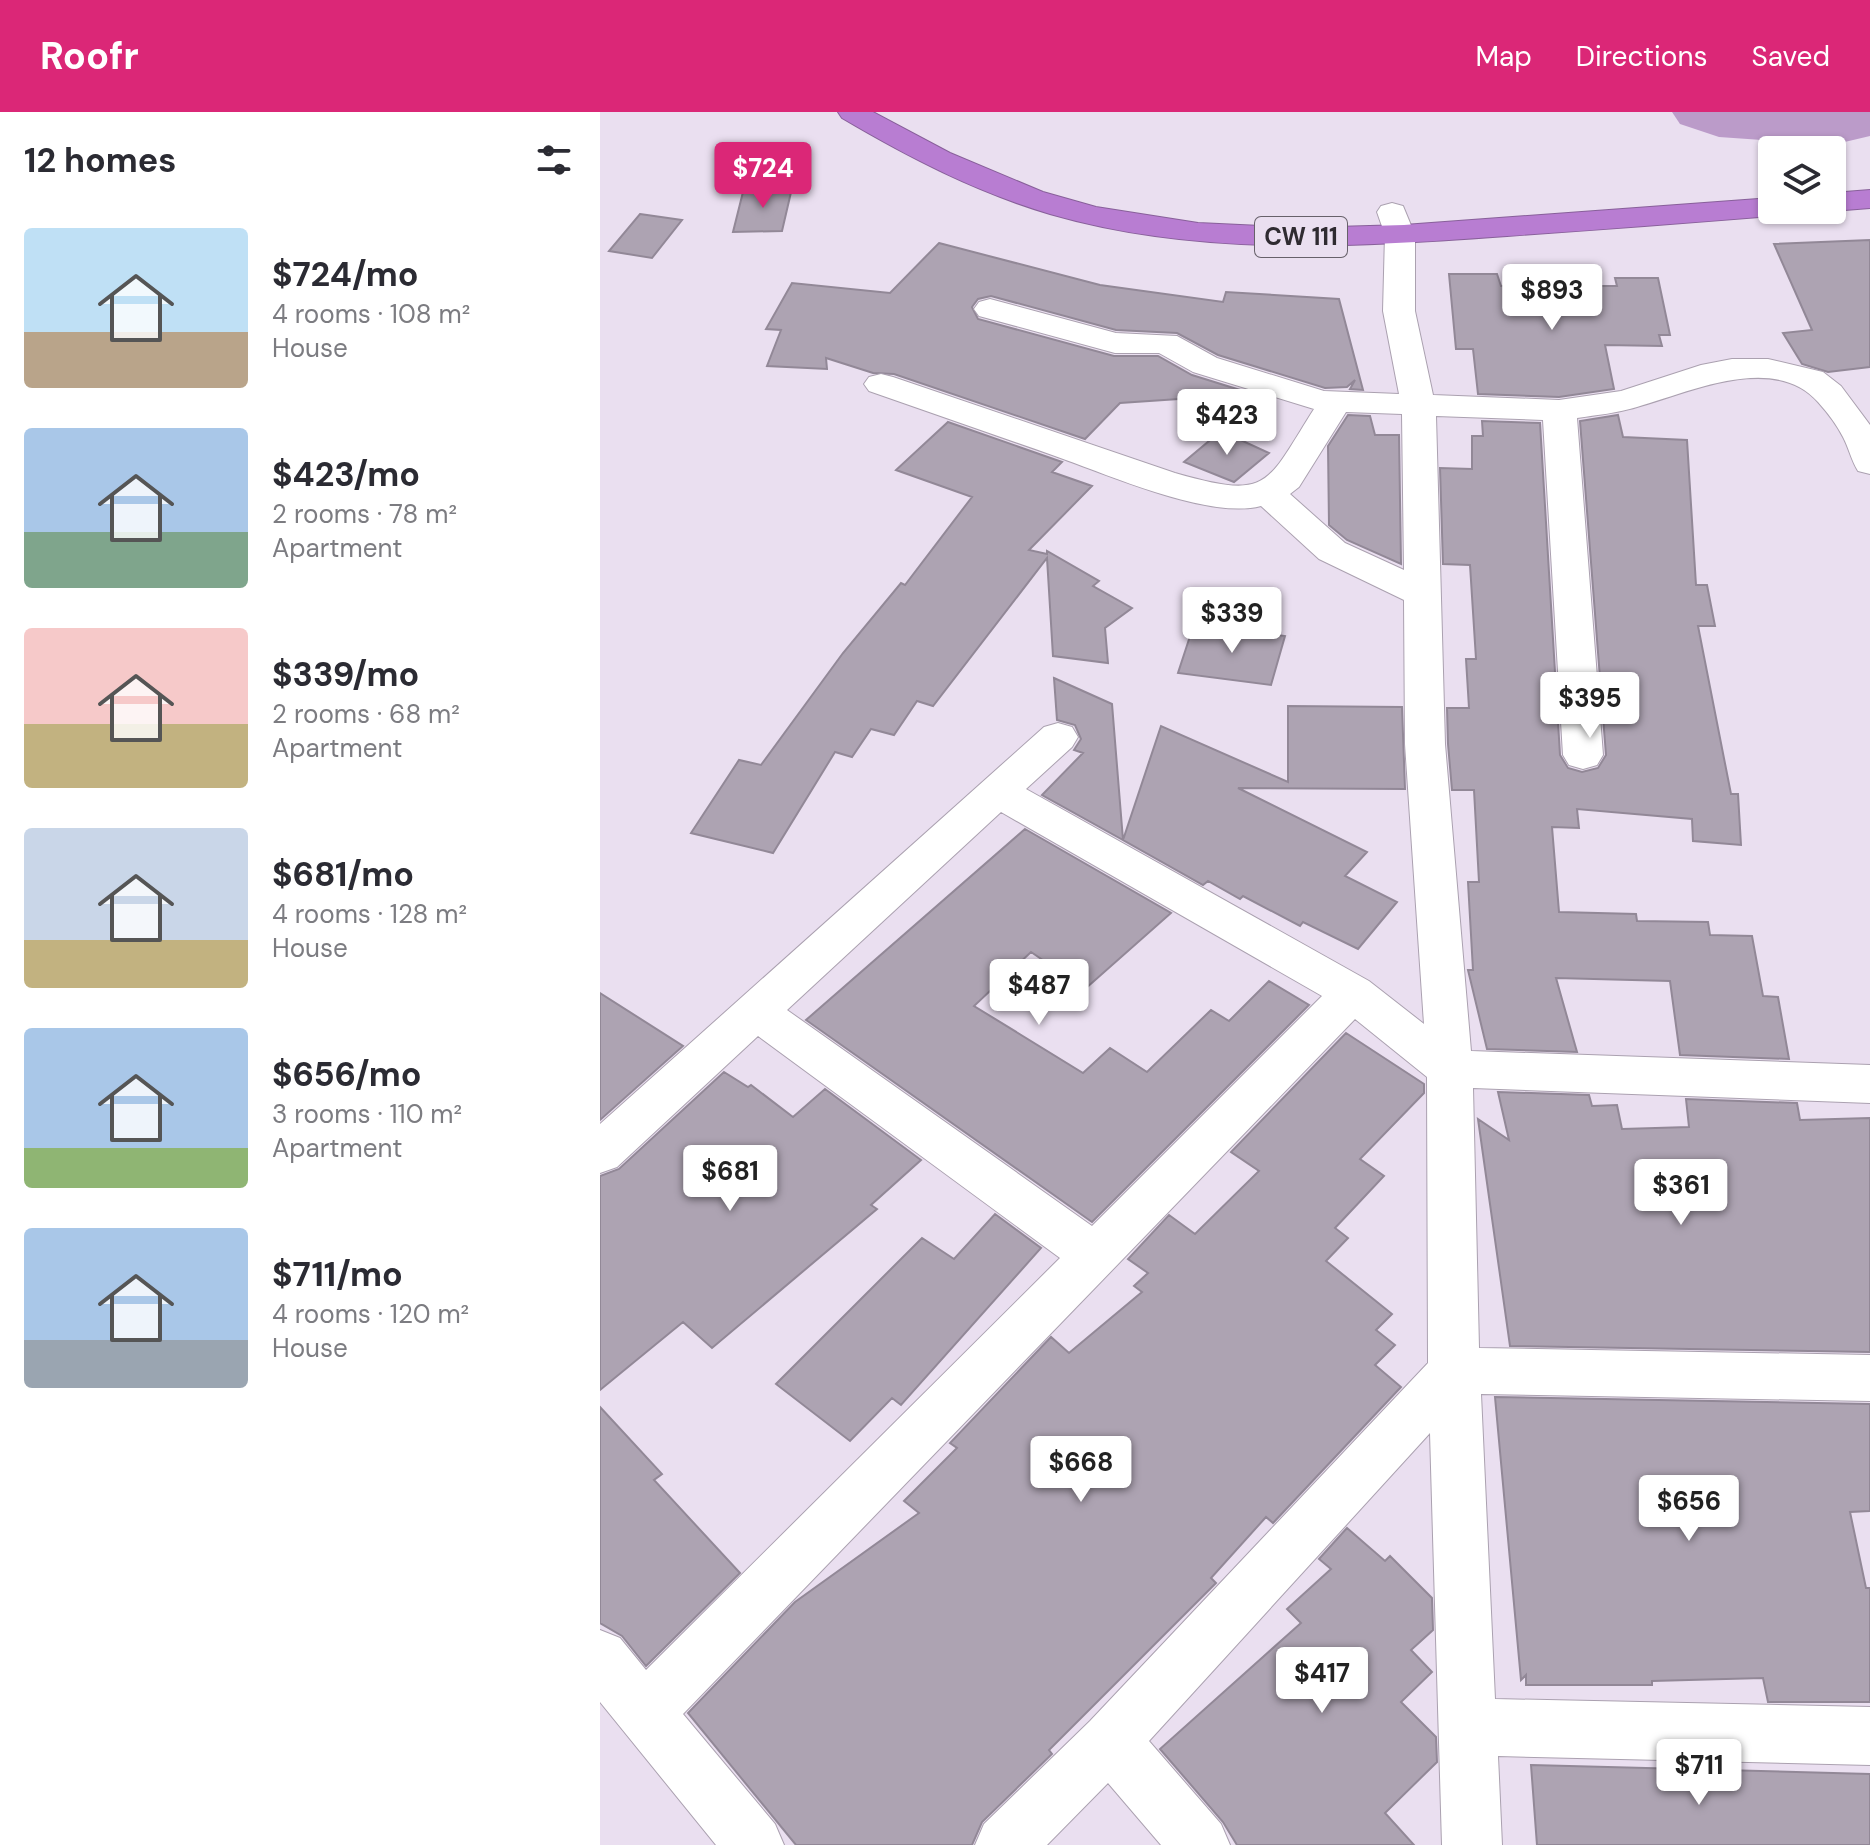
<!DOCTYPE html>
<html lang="en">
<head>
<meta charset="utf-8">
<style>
  body { margin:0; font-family:"DM Sans",sans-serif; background:#f2f2f3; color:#2b2b33; height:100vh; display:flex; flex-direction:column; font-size:30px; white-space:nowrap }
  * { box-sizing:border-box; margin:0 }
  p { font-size:26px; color:#7c7c81 }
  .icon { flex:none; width:44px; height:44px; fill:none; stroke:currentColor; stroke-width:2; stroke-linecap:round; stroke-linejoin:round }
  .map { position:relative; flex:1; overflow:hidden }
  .sheet { display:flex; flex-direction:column; background:#fff; width:600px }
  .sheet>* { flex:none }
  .tools { position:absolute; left:1158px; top:24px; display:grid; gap:16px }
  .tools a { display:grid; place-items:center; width:88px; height:88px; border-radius:8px; background:#fff; box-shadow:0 2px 6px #0004; font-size:40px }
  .price { position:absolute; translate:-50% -68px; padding:0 18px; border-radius:8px; background:#fff; color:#222; font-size:26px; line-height:52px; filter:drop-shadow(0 2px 4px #0008) }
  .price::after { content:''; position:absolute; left:50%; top:48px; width:24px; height:18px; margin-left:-12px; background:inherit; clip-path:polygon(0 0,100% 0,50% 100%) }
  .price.current { background:#db2777; color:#fff }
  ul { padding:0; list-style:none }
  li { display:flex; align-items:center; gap:24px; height:200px; padding:0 24px }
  li span { display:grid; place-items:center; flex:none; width:224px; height:160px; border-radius:8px; color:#555 }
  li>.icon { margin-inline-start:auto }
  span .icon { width:96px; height:96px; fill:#fffc; stroke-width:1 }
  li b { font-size:34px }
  h2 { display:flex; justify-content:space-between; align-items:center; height:96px; padding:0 24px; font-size:34px }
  header { display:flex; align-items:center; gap:48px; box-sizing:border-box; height:112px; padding:0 40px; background:#db2777; color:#fff }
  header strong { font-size:38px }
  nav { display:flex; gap:44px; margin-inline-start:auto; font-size:28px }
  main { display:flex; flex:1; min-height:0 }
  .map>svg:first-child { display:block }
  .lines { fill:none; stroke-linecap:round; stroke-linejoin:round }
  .river { fill:#bb9bc9; fill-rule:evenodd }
  .building { fill:#ada3b2; stroke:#928897; stroke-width:2 }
  .street-casing { stroke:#aba1b0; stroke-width:2 }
  .highway-casing { stroke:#88609a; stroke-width:2 }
  .street { fill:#fff; fill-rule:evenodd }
  .highway { fill:#b87dd2; fill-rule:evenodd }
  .labels { text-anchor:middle; stroke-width:6; stroke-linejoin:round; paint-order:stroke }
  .shield { fill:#eadff0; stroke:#67616a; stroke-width:2 }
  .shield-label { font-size:24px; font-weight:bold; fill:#2f2b31 }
</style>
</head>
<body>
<header>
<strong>Roofr</strong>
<nav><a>Map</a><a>Directions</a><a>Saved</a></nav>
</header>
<main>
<section class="sheet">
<h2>12 homes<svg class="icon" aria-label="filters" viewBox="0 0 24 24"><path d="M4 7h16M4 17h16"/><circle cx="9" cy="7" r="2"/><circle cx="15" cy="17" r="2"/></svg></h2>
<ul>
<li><span style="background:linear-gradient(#bfe0f5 65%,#b9a48a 0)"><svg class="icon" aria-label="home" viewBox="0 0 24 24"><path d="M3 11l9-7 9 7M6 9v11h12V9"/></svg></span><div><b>$724/mo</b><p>4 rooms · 108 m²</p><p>House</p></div></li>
<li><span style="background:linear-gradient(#a9c7e8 65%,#7fa58c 0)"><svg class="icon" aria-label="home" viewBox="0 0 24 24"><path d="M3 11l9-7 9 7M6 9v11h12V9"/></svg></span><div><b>$423/mo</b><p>2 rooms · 78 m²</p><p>Apartment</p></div></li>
<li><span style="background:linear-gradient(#f6c9c9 60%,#c2b280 0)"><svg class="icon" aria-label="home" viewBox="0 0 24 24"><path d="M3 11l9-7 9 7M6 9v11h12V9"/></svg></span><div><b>$339/mo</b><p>2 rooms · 68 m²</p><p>Apartment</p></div></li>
<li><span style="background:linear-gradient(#c9d6e8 70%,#c2b280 0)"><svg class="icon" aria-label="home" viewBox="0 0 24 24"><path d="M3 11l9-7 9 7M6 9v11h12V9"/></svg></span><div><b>$681/mo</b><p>4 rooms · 128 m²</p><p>House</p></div></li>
<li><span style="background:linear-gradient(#a9c7e8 75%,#8fb573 0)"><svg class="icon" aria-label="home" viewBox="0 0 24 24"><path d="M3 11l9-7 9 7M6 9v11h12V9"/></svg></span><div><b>$656/mo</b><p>3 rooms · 110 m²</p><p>Apartment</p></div></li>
<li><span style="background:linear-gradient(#a9c7e8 70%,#9aa5b1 0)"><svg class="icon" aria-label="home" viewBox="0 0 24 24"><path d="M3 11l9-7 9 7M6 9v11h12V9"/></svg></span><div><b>$711/mo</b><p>4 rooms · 120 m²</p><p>House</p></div></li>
</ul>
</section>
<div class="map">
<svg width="1270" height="1733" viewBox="0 0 1270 1733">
  <rect width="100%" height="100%" fill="#eadff0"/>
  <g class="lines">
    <path class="river" d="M 1072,0 L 1270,0 L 1270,24 L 1232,33 L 1119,25 L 1080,12 Z"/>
  </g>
  <path class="building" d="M 144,76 L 192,76 L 182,119 L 133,120 Z
    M 40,102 L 82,108 L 52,146 L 9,139 Z
    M 1270,128 L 1270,255 L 1228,260 L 1202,252 L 1183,221 L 1212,218 L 1174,132 Z
    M 339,131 L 500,173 L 623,190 L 626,180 L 739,187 L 763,278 L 750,277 L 755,268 L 747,275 L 725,276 L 618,243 L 577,221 L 516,218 L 391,184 L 378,187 L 372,195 L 378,207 L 514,244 L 558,244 L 592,263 L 653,282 L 520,291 L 485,327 L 294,262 L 273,261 L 226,246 L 227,257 L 167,254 L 181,218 L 166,217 L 192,171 L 290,181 Z
    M 849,162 L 897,162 L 901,174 L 1017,174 L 1015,166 L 1058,166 L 1070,223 L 1059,223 L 1062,234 L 1005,233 L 1014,277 L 959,285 L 878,282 L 873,237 L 856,237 Z
    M 748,303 L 770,304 L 775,323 L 799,323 L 801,452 L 747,428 L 729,413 L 728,334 Z
    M 1018,303 L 1023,325 L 1087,328 L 1096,473 L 1107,473 L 1115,514 L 1098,514 L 1131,682 L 1138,682 L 1141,733 L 1093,729 L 1092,707 L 977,697 L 979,716 L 952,715 L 959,800 L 1036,802 L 1037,809 L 1108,810 L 1110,823 L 1152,824 L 1163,884 L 1178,885 L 1189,947 L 1080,943 L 1070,869 L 956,866 L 977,940 L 887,937 L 868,858 L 873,858 L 868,770 L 879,770 L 874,678 L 852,678 L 848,632 L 847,596 L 869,596 L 866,547 L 876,547 L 870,453 L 843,452 L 840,356 L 872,357 L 872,324 L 883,324 L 882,309 L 940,311 L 960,643 L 968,656 L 982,660 L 998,656 L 1006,643 L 980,309 Z
    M 348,310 L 462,350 L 452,360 L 492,374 L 429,438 L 447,442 L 447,439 L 499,469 L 493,474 L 532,496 L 505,516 L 508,551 L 453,544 L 447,446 L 333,594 L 317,589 L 294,623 L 271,617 L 252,645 L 235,640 L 173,741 L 91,721 L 139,648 L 161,653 L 243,541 L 301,471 L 305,473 L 372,385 L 296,358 Z
    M 621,319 L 669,341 L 634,370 L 584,350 Z
    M 594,512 L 685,524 L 671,573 L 578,561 Z
    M 454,566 L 512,592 L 523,728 L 442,683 L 483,641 L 474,638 L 481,627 L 475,613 L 457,608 Z
    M 688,594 L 802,595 L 805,677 L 638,676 L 767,740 L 745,764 L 797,790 L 758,837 L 703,810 L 700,814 L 643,784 L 640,787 L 608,769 L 603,773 L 523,728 L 561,614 L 688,670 Z
    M 425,717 L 571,801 L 485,877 L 431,840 L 374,894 L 483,961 L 510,936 L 547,960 L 611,898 L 629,909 L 669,869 L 709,893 L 492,1110 L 206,908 Z
    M 0,881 L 83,934 L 0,1008 Z
    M 746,921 L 824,972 L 824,981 L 760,1047 L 784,1064 L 735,1116 L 748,1126 L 726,1149 L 792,1202 L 776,1218 L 795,1233 L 775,1253 L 801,1275 L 673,1411 L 666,1405 L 611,1466 L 616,1471 L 449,1638 L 452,1642 L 382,1710 L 372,1733 L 196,1733 L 88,1601 L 195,1490 L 319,1401 L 304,1389 L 357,1336 L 350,1331 L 451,1225 L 469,1241 L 542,1180 L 534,1174 L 548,1161 L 528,1147 L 569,1103 L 595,1122 L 659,1059 L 631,1040 Z
    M 124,960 L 148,975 L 151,973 L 193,1005 L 225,977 L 321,1048 L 271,1093 L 277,1097 L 112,1236 L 83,1210 L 0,1278 L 0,1064 L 19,1057 Z
    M 898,980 L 989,983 L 992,994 L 1017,993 L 1022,1017 L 1089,1015 L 1086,987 L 1197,991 L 1200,1008 L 1270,1006 L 1270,1240 L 910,1234 L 878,1007 L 909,1028 Z
    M 395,1102 L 441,1136 L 301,1293 L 292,1286 L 250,1329 L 176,1272 L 322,1126 L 354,1147 Z
    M 895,1285 L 1270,1292 L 1270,1399 L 1250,1400 L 1266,1476 L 1270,1476 L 1270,1590 L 1168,1590 L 1163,1566 L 1052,1569 L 1052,1573 L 926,1573 L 926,1563 L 921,1568 Z
    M 0,1295 L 62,1362 L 54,1368 L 140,1461 L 46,1554 L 22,1524 L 0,1511 Z
    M 747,1416 L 785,1449 L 790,1444 L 832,1486 L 833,1518 L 811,1538 L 832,1560 L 801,1590 L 836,1625 L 837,1650 L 785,1701 L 814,1733 L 637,1733 L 623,1710 L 560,1637 L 701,1511 L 687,1497 L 731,1457 L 719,1447 Z
    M 931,1653 L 1270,1662 L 1270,1733 L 937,1733 Z"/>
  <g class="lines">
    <g class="street-casing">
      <path id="street" d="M 792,91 L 803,94 L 815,123 L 815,199 L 833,283 L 959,288 L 1021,279 L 1101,253 L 1132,247 L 1168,247 L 1223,260 L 1241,274 L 1270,313 L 1270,362 L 1258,359 C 1251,348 1249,336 1243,325 C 1237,313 1227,300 1218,290 C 1174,240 1088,281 1037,295 C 1018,301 997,303 977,306 L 1003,643 L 997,653 L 983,657 L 969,653 L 963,643 L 943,308 L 836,304 L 845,632 L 871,939 L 1270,953 L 1270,991 L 873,976 L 879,1236 L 1270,1243 L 1270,1289 L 881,1282 L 895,1587 L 1270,1595 L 1270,1653 L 898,1644 L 902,1733 L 842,1733 L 830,1321 L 549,1629 L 621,1712 L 630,1733 L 561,1733 L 508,1671 L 447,1733 L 375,1733 L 384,1712 L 490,1609 L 828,1251 L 827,965 L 755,907 L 83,1602 L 175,1712 L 184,1733 L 116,1733 L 0,1590 L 0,1518 L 20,1526 L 46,1558 L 460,1146 L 158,924 L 17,1055 L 0,1061 L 0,1012 L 444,615 L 458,611 L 472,615 L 478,625 L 472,635 L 426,677 L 769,869 L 824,912 L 805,632 L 804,488 L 719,447 L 661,394 C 609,408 507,362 455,344 C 393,322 331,301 269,279 L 264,272 L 269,265 L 281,262 L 293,265 L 575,361 C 670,388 665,374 714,297 L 593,260 L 559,241 L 515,241 L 379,204 L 374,197 L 379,190 L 390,187 L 516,221 L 577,224 L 617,246 L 724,279 L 799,282 L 783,199 L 785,123 L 777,100 L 781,94 ZM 746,300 L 802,302 L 804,458 L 745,431 L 690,382 L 699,375 ZM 401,700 L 722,884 L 492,1114 L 187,898 Z"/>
    </g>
    <g class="highway-casing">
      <path id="highway" d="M 238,0 L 273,0 L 350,41 L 443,80 L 496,95 L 598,111 L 701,116 L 804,113 L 1172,86 L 1172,98 L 1185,98 L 1172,104 C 1084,111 995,118 907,124 C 754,135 599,145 450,102 C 376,80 308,45 242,6 Z
        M 1270,78 L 1270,96 L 1232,99 L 1228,98 L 1232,98 L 1232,81 Z"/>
    </g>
    <use href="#street" class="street"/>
    <use href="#highway" class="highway"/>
  </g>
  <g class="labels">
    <rect class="shield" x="655" y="105" width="92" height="40" rx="6"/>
    <g class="shield-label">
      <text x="701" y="133">CW 111</text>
    </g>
  </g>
</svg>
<div class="tools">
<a><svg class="icon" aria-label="layers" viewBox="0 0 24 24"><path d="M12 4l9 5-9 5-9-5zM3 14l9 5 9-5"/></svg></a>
</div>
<b class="price current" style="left:163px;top:98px">$724</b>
<b class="price" style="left:952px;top:220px">$893</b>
<b class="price" style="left:627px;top:345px">$423</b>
<b class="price" style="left:632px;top:543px">$339</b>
<b class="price" style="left:990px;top:628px">$395</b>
<b class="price" style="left:439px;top:915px">$487</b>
<b class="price" style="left:130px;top:1101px">$681</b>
<b class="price" style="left:1081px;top:1115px">$361</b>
<b class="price" style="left:481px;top:1392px">$668</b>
<b class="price" style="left:1089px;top:1431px">$656</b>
<b class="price" style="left:722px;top:1603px">$417</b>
<b class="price" style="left:1099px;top:1695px">$711</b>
</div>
</main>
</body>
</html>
